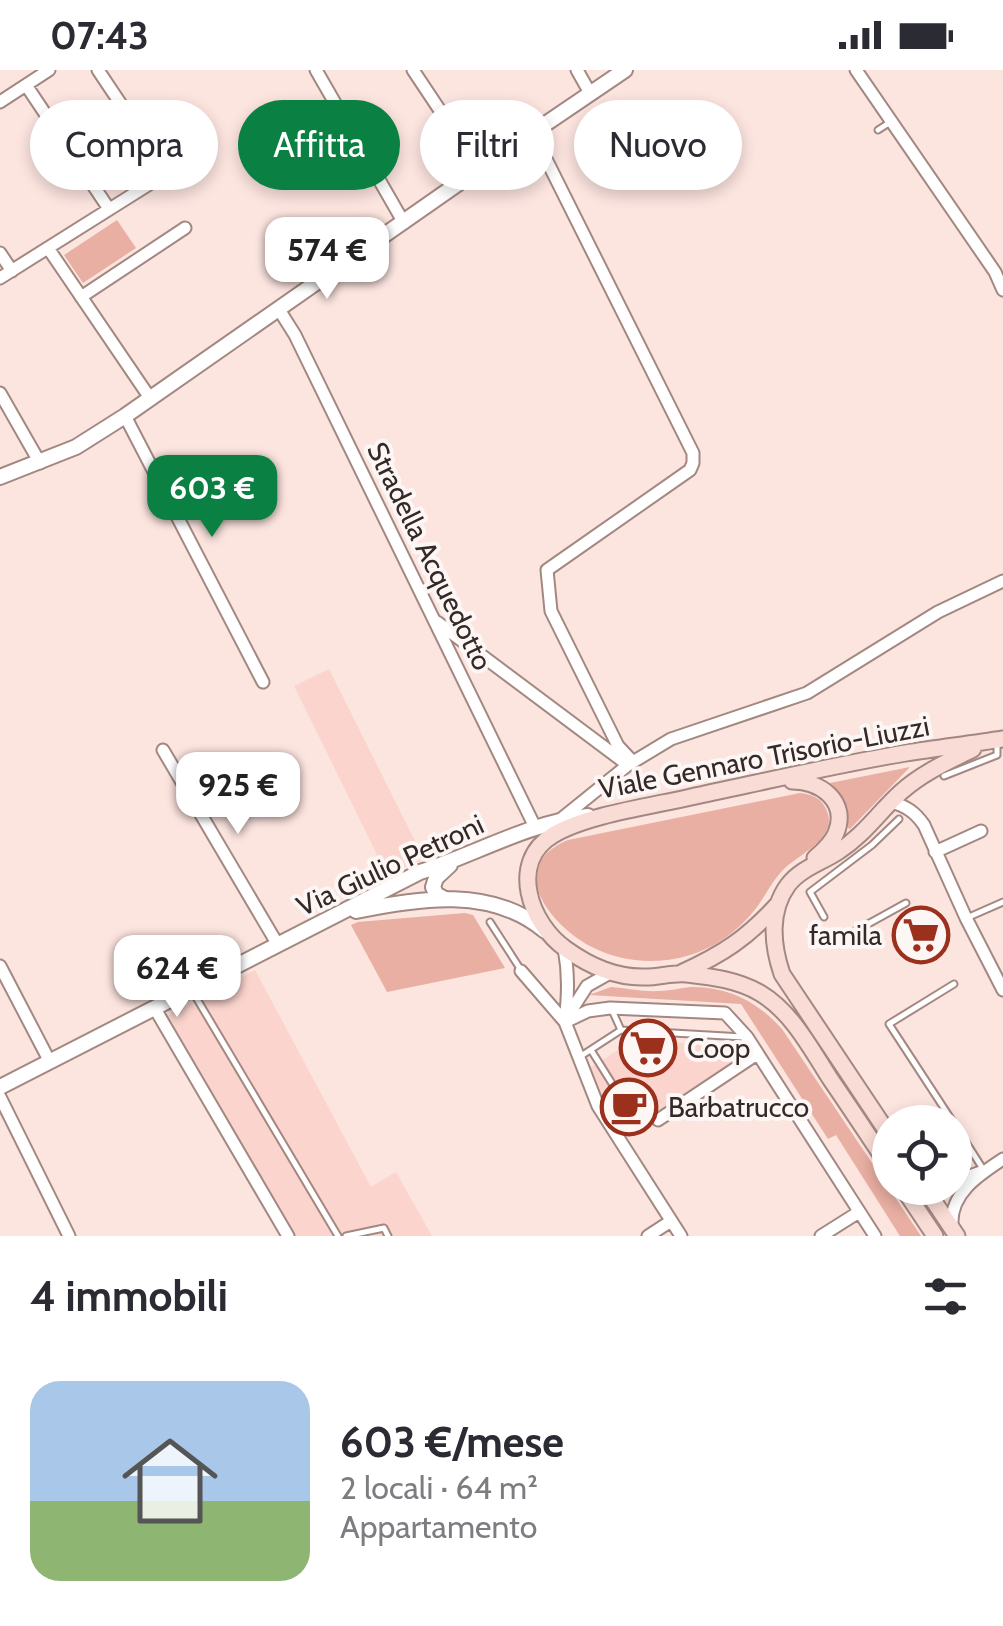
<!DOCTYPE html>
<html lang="it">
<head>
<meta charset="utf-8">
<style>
  body { margin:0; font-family:Cabin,sans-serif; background:#f7f7f7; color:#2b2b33; height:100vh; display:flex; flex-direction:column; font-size:38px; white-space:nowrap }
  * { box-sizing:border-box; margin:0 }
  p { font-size:32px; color:#7c7c81 }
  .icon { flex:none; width:55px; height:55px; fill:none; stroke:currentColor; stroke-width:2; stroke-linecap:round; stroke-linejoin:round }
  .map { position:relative; height:1166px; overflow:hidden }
  .drawer { display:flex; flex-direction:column; background:#fff; flex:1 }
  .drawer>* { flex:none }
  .top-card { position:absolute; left:30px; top:30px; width:945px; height:90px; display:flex; gap:20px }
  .fabs { position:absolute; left:872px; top:1035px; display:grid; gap:20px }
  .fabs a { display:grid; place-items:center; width:100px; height:100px; border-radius:50%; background:#fff; box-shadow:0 5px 15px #0003; font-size:50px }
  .price { position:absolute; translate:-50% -85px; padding:0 22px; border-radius:20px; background:#fff; color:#222; font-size:32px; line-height:65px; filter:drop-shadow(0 2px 5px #0008) }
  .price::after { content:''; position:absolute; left:50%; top:60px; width:30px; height:22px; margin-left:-15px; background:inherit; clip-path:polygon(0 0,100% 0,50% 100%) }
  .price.current { background:#0b8043; color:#fff }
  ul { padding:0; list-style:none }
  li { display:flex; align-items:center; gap:30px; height:250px; padding:0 30px }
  li span { display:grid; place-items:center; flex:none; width:280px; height:200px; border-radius:30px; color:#555 }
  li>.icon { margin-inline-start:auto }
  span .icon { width:120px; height:120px; fill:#fffc; stroke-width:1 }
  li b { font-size:42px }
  h2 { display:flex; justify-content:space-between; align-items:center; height:120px; padding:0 30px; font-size:42px }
  .pill { padding:0 35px; border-radius:45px; background:#fff; box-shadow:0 5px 15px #0003; font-size:35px; line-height:90px }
  .pill.current { background:#0b8043; color:#fff }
  .status { display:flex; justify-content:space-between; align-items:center; height:70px; padding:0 50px; background:#fff; direction:ltr }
  .status svg { height:28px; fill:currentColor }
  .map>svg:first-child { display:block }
  .built { fill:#fbd5cd }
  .green { fill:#e9afa2 }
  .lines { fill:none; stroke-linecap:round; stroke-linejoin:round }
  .service-casing { stroke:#a38882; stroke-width:9 }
  .minor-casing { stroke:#a38882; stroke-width:15 }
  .tertiary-casing { stroke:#a38882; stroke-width:18 }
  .secondary-casing { stroke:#a38882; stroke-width:19 }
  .service { stroke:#fff; stroke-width:5 }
  .minor { stroke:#fff; stroke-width:11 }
  .tertiary { stroke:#fff; stroke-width:14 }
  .secondary { stroke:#fadcd6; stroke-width:15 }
  .labels { text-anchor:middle; stroke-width:8; stroke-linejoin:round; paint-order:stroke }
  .street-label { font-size:28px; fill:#342927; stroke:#fcf6f5 }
  .poi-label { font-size:28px; fill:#342927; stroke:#fcf6f5; text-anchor:start }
</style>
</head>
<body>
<div class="status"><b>07:43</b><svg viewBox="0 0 49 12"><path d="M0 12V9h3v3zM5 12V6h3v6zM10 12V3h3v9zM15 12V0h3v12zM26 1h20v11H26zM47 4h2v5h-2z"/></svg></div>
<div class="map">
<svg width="1003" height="1166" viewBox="0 0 1003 1166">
  <rect width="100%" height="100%" fill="#fce4df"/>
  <path class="built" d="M 329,599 L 424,789 L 387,805 L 294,616 Z
    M 255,900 L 371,1117 L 396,1102 L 432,1166 L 293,1166 L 165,952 L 167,946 L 191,933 L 195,938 L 200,936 L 204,933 L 203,927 Z
    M 634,970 L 739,976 L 747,986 L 623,1067 L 607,1042 L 588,999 Z"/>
  <path class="green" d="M 117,150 L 136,178 L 83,213 L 64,185 Z
    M 910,697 L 850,759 L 848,758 C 848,739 842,728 830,713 Z
    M 800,723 C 810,724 820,727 825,737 C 842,767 800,783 783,800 C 772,811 766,825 757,837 C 735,866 703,886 667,890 C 641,893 615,889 592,877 C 551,856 503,797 568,770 Z
    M 465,843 L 473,845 L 505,898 L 387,922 L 351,855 L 358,852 Z
    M 611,917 C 627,918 642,922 659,921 C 669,921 680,918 691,917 C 727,916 758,932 782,959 L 921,1166 L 900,1166 L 836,1065 L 828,1069 L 741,934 L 589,925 Z"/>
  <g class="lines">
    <g class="service-casing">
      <path id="service" d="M 878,60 L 892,51
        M 944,706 L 997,685 L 997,675
        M 824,847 L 810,822 L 872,775 L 899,749
        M 969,847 L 1003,832
        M 490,852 L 521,900
        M 839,870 L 906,833
        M 191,919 L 338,1166
        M 612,940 L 621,960
        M 591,980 L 618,1023 L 600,1034
        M 581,986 L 621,960 L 743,967
        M 953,1052 L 889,954 L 954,914
        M 955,1055 L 983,1099
        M 346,1166 L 384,1158 L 388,1166"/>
    </g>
    <g class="minor-casing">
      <path id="minor" d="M 316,0 L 404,153
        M 413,0 L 479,99
        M 577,0 L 590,23
        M 856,0 L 995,202 L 1003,220
        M 26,15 L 109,139
        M 0,32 L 49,0
        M 533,63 L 693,383 L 693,393 L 690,400 L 547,500 L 551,541 L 618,676 L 633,692
        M 48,178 L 150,328
        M 0,183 L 12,201
        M 0,208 L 167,103 L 98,0
        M 81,227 L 185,158
        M 278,238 L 295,265 L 535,757
        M 0,323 L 40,393
        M 125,346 L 263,612
        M 437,552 L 628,695
        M 163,680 L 278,875
        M 891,732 C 906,736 915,742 924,755 L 966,848 L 1003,920
        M 561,749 L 628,695 L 671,669 L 807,623 L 938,542 L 1003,511
        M 935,782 L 981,761
        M 564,878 C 569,904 568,926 565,952
        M 0,896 L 50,992
        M 521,901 L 565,952 L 598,1036 L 681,1166
        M 154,937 L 288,1166
        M 569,944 L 587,916 L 610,903
        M 565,952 L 588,941 L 610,938 L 725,943 L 747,967 L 875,1166
        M 0,1027 L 69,1166
        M 658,1050 L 757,984
        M 955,1111 L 981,1102
        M 952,1155 C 950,1123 979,1105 1003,1089
        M 648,1166 L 671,1151
        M 821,1166 L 859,1142"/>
    </g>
    <g class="tertiary-casing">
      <path id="tertiary" d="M 0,407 L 76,377 L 125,346 L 479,99 L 625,0
        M 445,829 L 436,824 L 433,817 L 436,808 L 450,795
        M 356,841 C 418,828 492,816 545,861
        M 0,1017 L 420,802 C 476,784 528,753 588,746"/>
    </g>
    <g class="secondary-casing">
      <path id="secondary" d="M 792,711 C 820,711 849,731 836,763 C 832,773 823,781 815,788
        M 681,903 C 723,884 747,868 778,834
        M 890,1066 L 782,904 C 772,875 769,841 788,815 C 801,798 823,792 839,781 C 864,765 879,742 901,722 C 922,703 947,692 973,679
        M 890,1098 C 870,1068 851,1039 831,1010 C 811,979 792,942 760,923 C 738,910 713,907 687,904 C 672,902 658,908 642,907 C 615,907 588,895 566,879 C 530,854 508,792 553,765 C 586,745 652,736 691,727 C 762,712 834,695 906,683 C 938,678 971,674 1003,669
        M 903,1118 L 935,1166
        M 925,1118 L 957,1166"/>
    </g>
    <use href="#service" class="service"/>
    <use href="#minor" class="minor"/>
    <use href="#tertiary" class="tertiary"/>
    <use href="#secondary" class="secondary"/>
  </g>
  <defs>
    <g id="supermarket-ring" transform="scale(2.875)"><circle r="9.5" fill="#fcf6f5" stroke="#9b311d" stroke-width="1.5"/><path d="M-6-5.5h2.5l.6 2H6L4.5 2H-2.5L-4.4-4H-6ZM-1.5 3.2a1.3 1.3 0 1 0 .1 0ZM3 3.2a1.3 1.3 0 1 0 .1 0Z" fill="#9b311d"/></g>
    <g id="cafe-ring" transform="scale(2.875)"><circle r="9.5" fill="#fcf6f5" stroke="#9b311d" stroke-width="1.5"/><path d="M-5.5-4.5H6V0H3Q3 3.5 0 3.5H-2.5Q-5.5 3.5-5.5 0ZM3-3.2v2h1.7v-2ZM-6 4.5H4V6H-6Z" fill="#9b311d"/></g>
  </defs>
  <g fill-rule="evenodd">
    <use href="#supermarket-ring" x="921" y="865"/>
    <use href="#supermarket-ring" x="648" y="978"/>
    <use href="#cafe-ring" x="629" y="1037"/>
  </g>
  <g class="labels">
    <g class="street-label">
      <text transform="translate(430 486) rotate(64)" y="10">Stradella Acquedotto</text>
      <text transform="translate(764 687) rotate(-11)" y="10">Viale Gennaro Trisorio-Liuzzi</text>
      <text transform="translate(390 795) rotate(-25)" y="10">Via Giulio Petroni</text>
    </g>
    <g class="poi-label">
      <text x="882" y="875" text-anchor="end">famila</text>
      <text x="687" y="988">Coop</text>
      <text x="668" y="1047">Barbatrucco</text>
    </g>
  </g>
</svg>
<div class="fabs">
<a><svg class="icon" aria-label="locate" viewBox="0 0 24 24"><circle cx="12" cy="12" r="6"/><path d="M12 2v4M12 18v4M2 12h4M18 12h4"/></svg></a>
</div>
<b class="price" style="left:327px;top:232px">574 €</b>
<b class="price current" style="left:212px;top:470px">603 €</b>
<b class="price" style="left:238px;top:767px">925 €</b>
<b class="price" style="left:177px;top:950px">624 €</b>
<div class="top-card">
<a class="pill">Compra</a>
<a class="pill current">Affitta</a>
<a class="pill">Filtri</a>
<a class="pill">Nuovo</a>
</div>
</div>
<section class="drawer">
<h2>4 immobili<svg class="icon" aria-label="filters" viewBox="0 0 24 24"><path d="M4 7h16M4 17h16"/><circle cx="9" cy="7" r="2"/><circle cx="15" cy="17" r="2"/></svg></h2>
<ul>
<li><span style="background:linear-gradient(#a9c7e8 60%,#8fb573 0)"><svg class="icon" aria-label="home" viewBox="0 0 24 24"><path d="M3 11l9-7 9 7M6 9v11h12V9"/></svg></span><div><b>603 €/mese</b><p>2 locali · 64 m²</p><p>Appartamento</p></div></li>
</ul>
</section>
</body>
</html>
